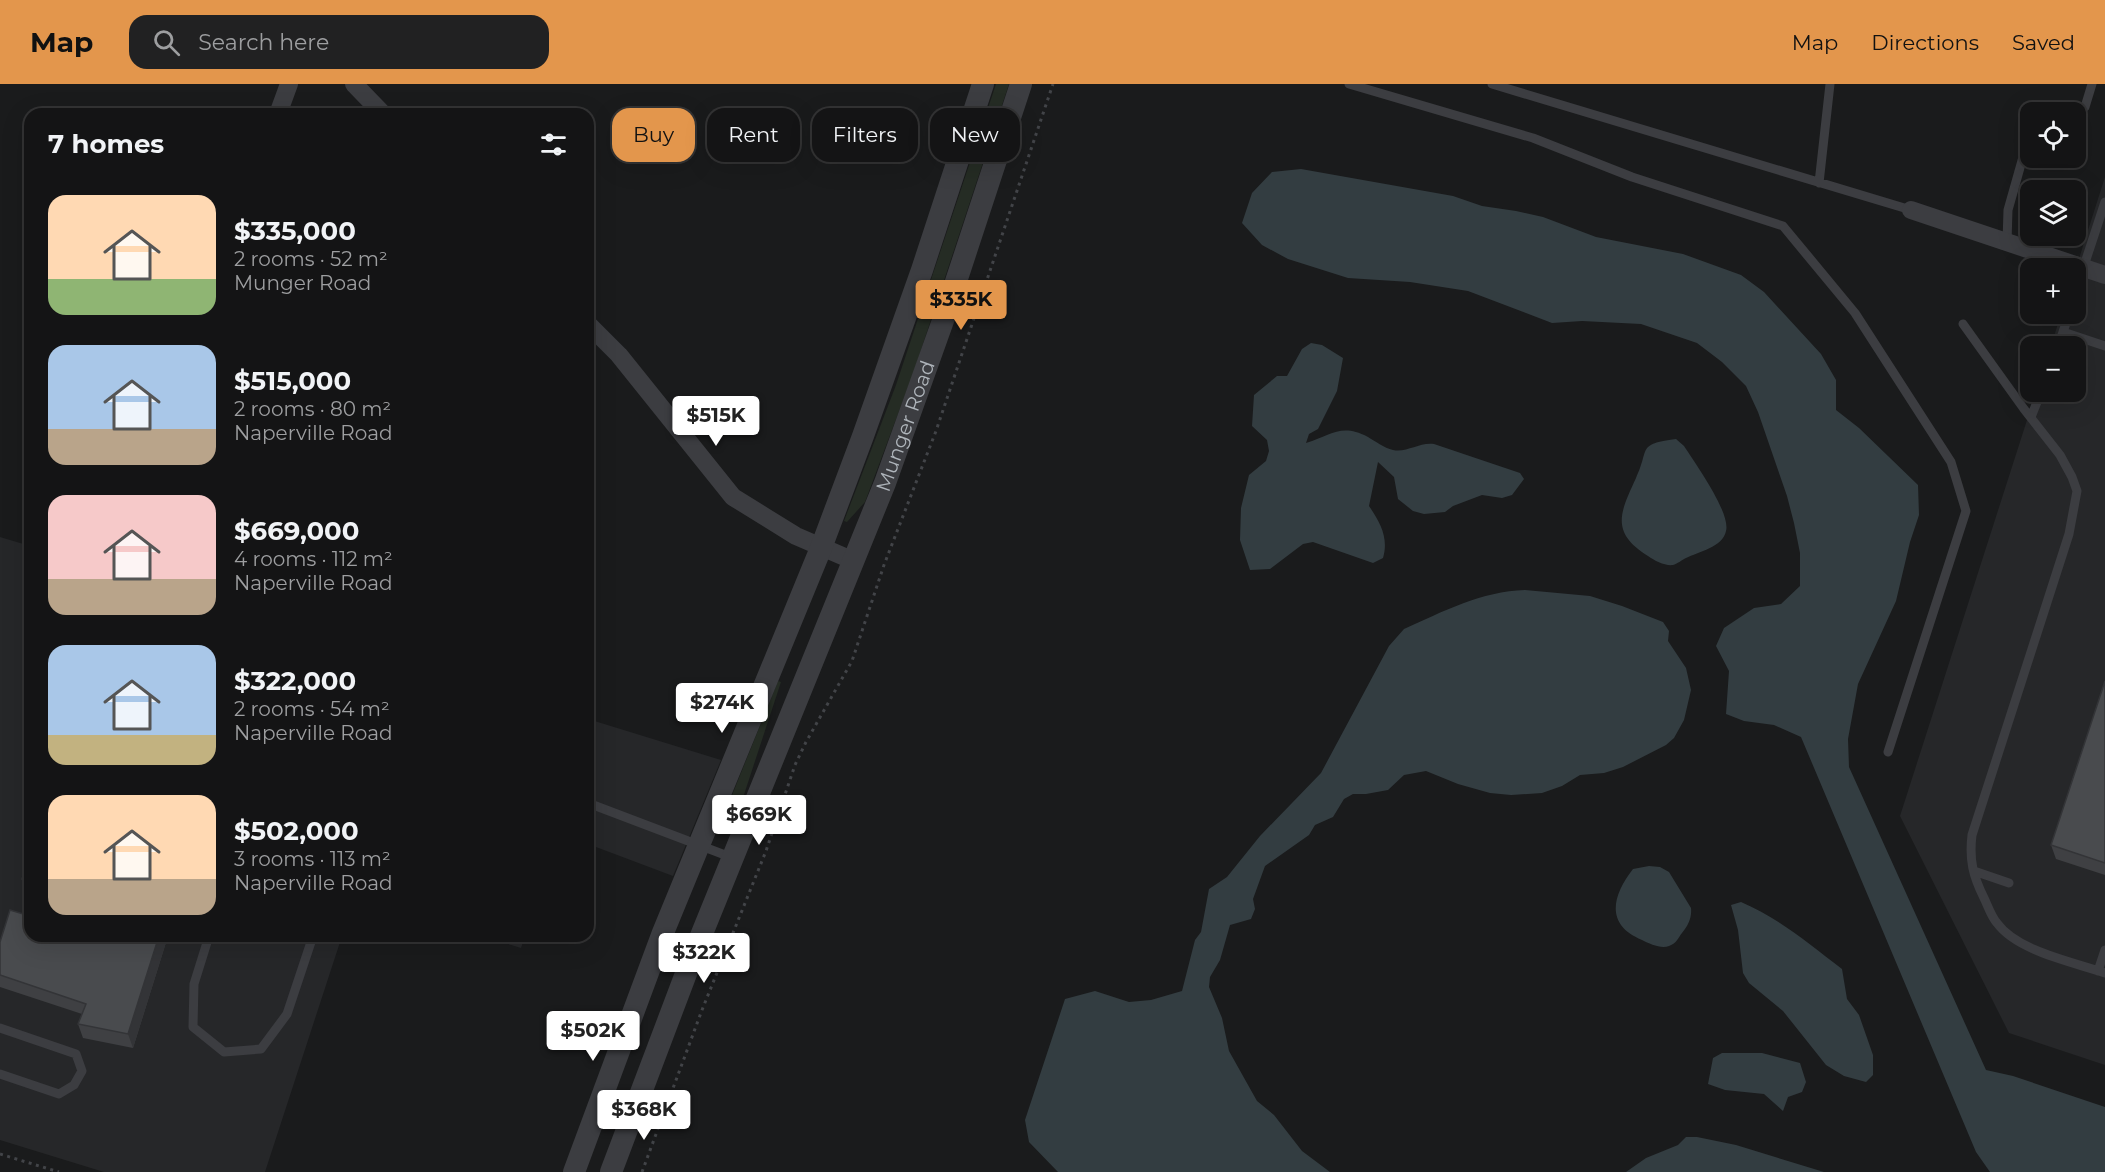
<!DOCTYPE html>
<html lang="en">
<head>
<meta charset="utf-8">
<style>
  body { margin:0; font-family:Montserrat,sans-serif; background:#212122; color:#f1f3f6; height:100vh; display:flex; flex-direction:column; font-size:22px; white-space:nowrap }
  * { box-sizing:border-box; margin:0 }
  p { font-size:20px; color:#9d9ea0 }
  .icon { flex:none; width:33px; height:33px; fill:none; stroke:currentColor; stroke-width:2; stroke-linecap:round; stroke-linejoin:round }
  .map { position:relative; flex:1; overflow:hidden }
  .details { position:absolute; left:24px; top:24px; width:570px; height:834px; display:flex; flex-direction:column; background:#141415; border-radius:18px; box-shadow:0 6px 24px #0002,0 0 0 2px #333334 }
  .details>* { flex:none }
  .top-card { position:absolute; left:612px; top:24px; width:570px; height:54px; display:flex; gap:12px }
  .fabs { position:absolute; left:2020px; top:18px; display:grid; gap:12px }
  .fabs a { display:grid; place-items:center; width:66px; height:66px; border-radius:12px; background:#141415; box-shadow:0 6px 24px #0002,0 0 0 2px #333334; font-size:30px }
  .price { position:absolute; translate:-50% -51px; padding:0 14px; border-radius:6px; background:#fff; color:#222; font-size:20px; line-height:39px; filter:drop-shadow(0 2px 3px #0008) }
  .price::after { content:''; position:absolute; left:50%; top:36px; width:18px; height:14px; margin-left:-9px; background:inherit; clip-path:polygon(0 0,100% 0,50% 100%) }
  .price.active { background:#e3964c; color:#111 }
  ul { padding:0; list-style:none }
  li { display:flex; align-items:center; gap:18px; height:150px; padding:0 24px }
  li span { display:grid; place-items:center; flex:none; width:168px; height:120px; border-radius:18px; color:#555 }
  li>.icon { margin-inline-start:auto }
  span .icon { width:72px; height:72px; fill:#fffc; stroke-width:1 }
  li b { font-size:26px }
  h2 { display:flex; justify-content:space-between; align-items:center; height:72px; padding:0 24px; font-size:26px }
  .chip { padding:0 21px; border-radius:18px; background:#141415; box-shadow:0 6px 24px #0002,0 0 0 2px #333334; font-size:21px; line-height:54px }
  .chip.active { background:#e3964c; color:#111 }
  header { display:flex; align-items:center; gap:36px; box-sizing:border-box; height:84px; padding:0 30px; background:#e3964c; color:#111 }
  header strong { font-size:28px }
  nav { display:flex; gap:33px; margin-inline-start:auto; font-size:21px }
  .search { width:420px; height:54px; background:#212122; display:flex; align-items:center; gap:15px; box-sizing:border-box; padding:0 21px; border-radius:18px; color:#9d9ea0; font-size:22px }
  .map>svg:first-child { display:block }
  .built { fill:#262729 }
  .green { fill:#252c24 }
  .water { fill:#333d41 }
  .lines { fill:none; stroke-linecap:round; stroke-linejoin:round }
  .path { stroke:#424448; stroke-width:3; stroke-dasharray:3 4.5; stroke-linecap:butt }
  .service { stroke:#3c3d41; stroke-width:9 }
  .minor { stroke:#3c3d41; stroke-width:18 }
  .tertiary { stroke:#3c3d41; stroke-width:22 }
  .wall { fill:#3f4043 }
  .shaded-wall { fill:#333437 }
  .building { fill:#494b4e; stroke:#333437; stroke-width:1.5 }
  .labels { text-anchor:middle; stroke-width:6; stroke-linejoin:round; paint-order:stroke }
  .street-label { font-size:20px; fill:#aeb4ba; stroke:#151617 }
</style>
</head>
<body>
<header>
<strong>Map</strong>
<div class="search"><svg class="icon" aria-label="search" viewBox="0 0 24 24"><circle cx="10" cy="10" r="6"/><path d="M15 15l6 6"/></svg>Search here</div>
<nav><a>Map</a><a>Directions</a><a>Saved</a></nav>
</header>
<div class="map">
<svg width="2105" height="1088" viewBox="0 0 2105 1088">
  <rect width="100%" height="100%" fill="#1a1b1c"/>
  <path class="built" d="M 2105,93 L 2105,981 L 2009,949 L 1900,732 L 2036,308 L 2076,308 L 2076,262 L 2051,262 L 2061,230 L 2076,230 L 2076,184 Z
    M 0,453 L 30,462 L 30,852 L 342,852 L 265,1088 L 104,1088 L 0,1056 Z
    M 588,635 L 721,676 L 673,792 L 588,760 Z
    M 483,852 L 525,852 L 521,864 Z"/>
  <path class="green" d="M 996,0 L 1009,0 L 914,287 L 865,418 L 847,438 L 844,437 L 896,301 Z
    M 778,597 L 781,598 L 737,732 L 726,746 L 720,741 Z"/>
  <path class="water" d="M 1301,85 L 1453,112 L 1482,122 L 1516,127 L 1543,133 L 1596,153 L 1683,170 L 1741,191 L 1764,208 L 1821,270 L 1836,296 L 1836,326 L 1859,344 L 1918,401 L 1919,431 L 1910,458 L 1896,517 L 1858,600 L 1848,655 L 1849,683 L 1986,986 L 2013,992 L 2105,1023 L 2105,1088 L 1990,1088 L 1976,1068 L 1801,653 L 1774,641 L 1744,637 L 1726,630 L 1729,587 L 1716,562 L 1724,544 L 1754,524 L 1781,520 L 1800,502 L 1800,469 L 1794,439 L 1787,412 L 1758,328 L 1746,302 L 1722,278 L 1697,259 L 1641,240 L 1582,237 L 1552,239 L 1468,207 L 1410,198 L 1348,194 L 1288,175 L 1262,161 L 1242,139 L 1252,109 L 1272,88 Z
    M 1311,259 L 1322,261 L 1343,274 L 1337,307 L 1318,345 L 1309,350 L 1306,359 C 1332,351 1341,339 1368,353 C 1375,357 1384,364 1393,366 C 1407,369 1419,358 1434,360 L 1520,389 L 1524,395 L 1512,411 L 1502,414 L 1482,411 L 1453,422 L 1445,428 L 1424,430 L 1413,427 L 1398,415 L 1394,393 L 1378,378 L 1369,422 C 1380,438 1389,454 1383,474 L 1373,479 L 1313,458 L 1303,460 L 1270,485 L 1250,486 L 1240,456 L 1241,424 L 1249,391 L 1266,377 L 1269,367 L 1267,356 L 1252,342 L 1254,311 L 1277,292 L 1287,292 L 1302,265 Z
    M 1676,355 L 1684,362 C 1695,379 1731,429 1726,447 C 1723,463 1698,468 1686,474 C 1682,476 1677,480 1673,481 C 1665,482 1655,477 1648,472 C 1610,448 1620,429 1636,394 C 1650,365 1636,360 1676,355 Z
    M 1525,506 L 1590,512 L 1622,522 L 1663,538 L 1669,547 L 1668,557 L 1686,584 L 1691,606 L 1684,636 L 1674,654 L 1666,661 L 1623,683 L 1604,689 L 1580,691 L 1562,702 L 1542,709 L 1511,711 L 1490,709 L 1458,700 L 1426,687 L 1404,691 L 1388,706 L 1366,710 L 1353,710 L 1344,715 L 1333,733 L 1315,741 L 1309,751 L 1265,782 L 1253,815 L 1255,825 L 1251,835 L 1230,841 L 1220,876 L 1210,893 L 1209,903 L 1222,934 L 1229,967 L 1257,1017 L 1274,1031 L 1302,1067 L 1330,1088 L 1058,1088 L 1029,1058 L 1025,1036 L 1065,915 L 1095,907 L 1129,918 L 1151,916 L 1182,907 L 1195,856 L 1201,848 L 1209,805 L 1227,793 L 1260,752 L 1321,689 L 1389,562 L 1404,545 C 1442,528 1482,507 1525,506 Z
    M 1649,782 L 1660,783 L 1669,788 L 1691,824 C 1692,834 1688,842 1682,849 C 1678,854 1677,859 1669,862 C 1661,865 1650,860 1642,856 C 1605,841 1612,812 1633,785 Z
    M 1741,818 C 1779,834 1809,860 1842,885 L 1847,915 L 1859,931 L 1873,971 L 1873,991 L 1866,998 L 1844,992 L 1826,981 L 1783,927 L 1749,899 L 1743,889 L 1738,846 L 1731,821 Z
    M 1722,969 L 1762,969 L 1800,979 L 1806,998 L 1802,1008 L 1788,1013 L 1783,1027 L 1764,1010 L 1725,1006 L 1708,1000 L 1713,974 Z
    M 1686,1053 L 1697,1053 L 1736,1061 L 1824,1088 L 1626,1088 L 1646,1074 L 1678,1061 Z"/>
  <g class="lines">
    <path class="path" d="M 0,1070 L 59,1088
      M 642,1088 L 702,926 L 766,767 L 795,681 L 806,658 L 852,577 L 884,481 L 936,347 L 1053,0"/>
    <path class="service" d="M 1349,0 L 1533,54 L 1632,93 L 1783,142 L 1855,229 L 1951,378 L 1966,427 L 1888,668
      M 1492,0 L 1911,126
      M 2076,29 L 2085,23 L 2092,0
      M 1819,99 L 1830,0
      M 2007,158 L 2008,126 L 2025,66 L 2031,61
      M 2076,206 L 2105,118
      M 1963,240 L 2024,325 L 2060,371 L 2072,393 L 2077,407 L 2069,450 L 1972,751 C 1969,776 1973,792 1984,814 C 1988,822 1991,832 1997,839 C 2017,867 2073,878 2105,889
      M 2063,248 L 2069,230
      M 2058,262 L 2063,248 L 2105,262
      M 2031,333 L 2041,308
      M 588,719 L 733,774
      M 1974,787 L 2009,799
      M 209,852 L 194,900 L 193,943 L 224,968 L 261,965 L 287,930 L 313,852
      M 2098,887 L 2105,866
      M 0,944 L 76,970 L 82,987 L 74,1001 L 59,1010 L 0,990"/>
    <path class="minor" d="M 354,0 L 383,30
      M 278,30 L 289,0
      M 1911,126 L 2105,191
      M 588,240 L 619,271 L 733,413 L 796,452 L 854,477"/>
    <g class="tertiary">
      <path d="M 574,1088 L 662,851 L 821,464 L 863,352 L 922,186 L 983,0"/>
      <path id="s1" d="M 611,1088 L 690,879 L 885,399 L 945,231 L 1021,0"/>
    </g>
  </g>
  <path class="wall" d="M 2105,597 L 2105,791 L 2056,775 L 2051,761 Z
    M 30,771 L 30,810 L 27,809 L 22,795 Z
    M 30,852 L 168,852 L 133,964 L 83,954 L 78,940 L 82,930 L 0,903 L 0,858 Z"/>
  <path class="shaded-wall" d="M 159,852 L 168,852 L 133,964 L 128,950 Z"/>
  <path class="building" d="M 2105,597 L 2105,779 L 2051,761 Z
    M 30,771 L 30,798 L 22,795 Z
    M 10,826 L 30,832 L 30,852 L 159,852 L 128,950 L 78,940 L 86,920 L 0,891 L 0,858 Z"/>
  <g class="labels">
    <g class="street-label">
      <text dy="7" stroke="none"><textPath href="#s1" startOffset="802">Munger Road</textPath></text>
    </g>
  </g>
</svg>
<div class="fabs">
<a><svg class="icon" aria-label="locate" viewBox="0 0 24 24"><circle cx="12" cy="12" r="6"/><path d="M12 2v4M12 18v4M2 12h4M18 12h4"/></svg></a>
<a><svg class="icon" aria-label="layers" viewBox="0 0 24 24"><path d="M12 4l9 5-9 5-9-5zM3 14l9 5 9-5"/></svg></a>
<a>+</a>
<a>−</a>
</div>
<b class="price active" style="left:961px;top:247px">$335K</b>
<b class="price" style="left:716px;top:363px">$515K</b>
<b class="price" style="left:722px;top:650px">$274K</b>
<b class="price" style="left:759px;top:762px">$669K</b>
<b class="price" style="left:704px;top:900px">$322K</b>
<b class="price" style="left:593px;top:978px">$502K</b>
<b class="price" style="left:644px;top:1057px">$368K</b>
<div class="top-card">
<a class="chip active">Buy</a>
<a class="chip">Rent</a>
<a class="chip">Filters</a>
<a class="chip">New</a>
</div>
<section class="details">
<h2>7 homes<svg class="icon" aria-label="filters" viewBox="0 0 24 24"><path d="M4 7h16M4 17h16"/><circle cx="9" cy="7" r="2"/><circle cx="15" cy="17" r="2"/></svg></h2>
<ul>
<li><span style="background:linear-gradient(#ffd9b3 70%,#8fb573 0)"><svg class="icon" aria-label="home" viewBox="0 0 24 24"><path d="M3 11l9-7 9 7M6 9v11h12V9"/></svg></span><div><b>$335,000</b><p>2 rooms · 52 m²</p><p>Munger Road</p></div></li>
<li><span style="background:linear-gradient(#a9c7e8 70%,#b9a48a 0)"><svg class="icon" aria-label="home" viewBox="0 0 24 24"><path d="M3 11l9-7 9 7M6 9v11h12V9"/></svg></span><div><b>$515,000</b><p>2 rooms · 80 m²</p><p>Naperville Road</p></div></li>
<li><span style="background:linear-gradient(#f6c9c9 70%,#b9a48a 0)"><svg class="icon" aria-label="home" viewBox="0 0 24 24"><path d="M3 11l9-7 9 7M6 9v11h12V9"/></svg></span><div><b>$669,000</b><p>4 rooms · 112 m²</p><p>Naperville Road</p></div></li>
<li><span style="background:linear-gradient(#a9c7e8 75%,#c2b280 0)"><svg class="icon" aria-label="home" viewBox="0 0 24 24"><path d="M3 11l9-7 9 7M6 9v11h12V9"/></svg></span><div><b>$322,000</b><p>2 rooms · 54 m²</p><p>Naperville Road</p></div></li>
<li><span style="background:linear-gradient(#ffd9b3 70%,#b9a48a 0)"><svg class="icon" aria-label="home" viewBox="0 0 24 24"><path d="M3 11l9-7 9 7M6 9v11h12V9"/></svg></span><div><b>$502,000</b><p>3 rooms · 113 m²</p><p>Naperville Road</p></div></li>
</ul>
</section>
</div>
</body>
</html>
